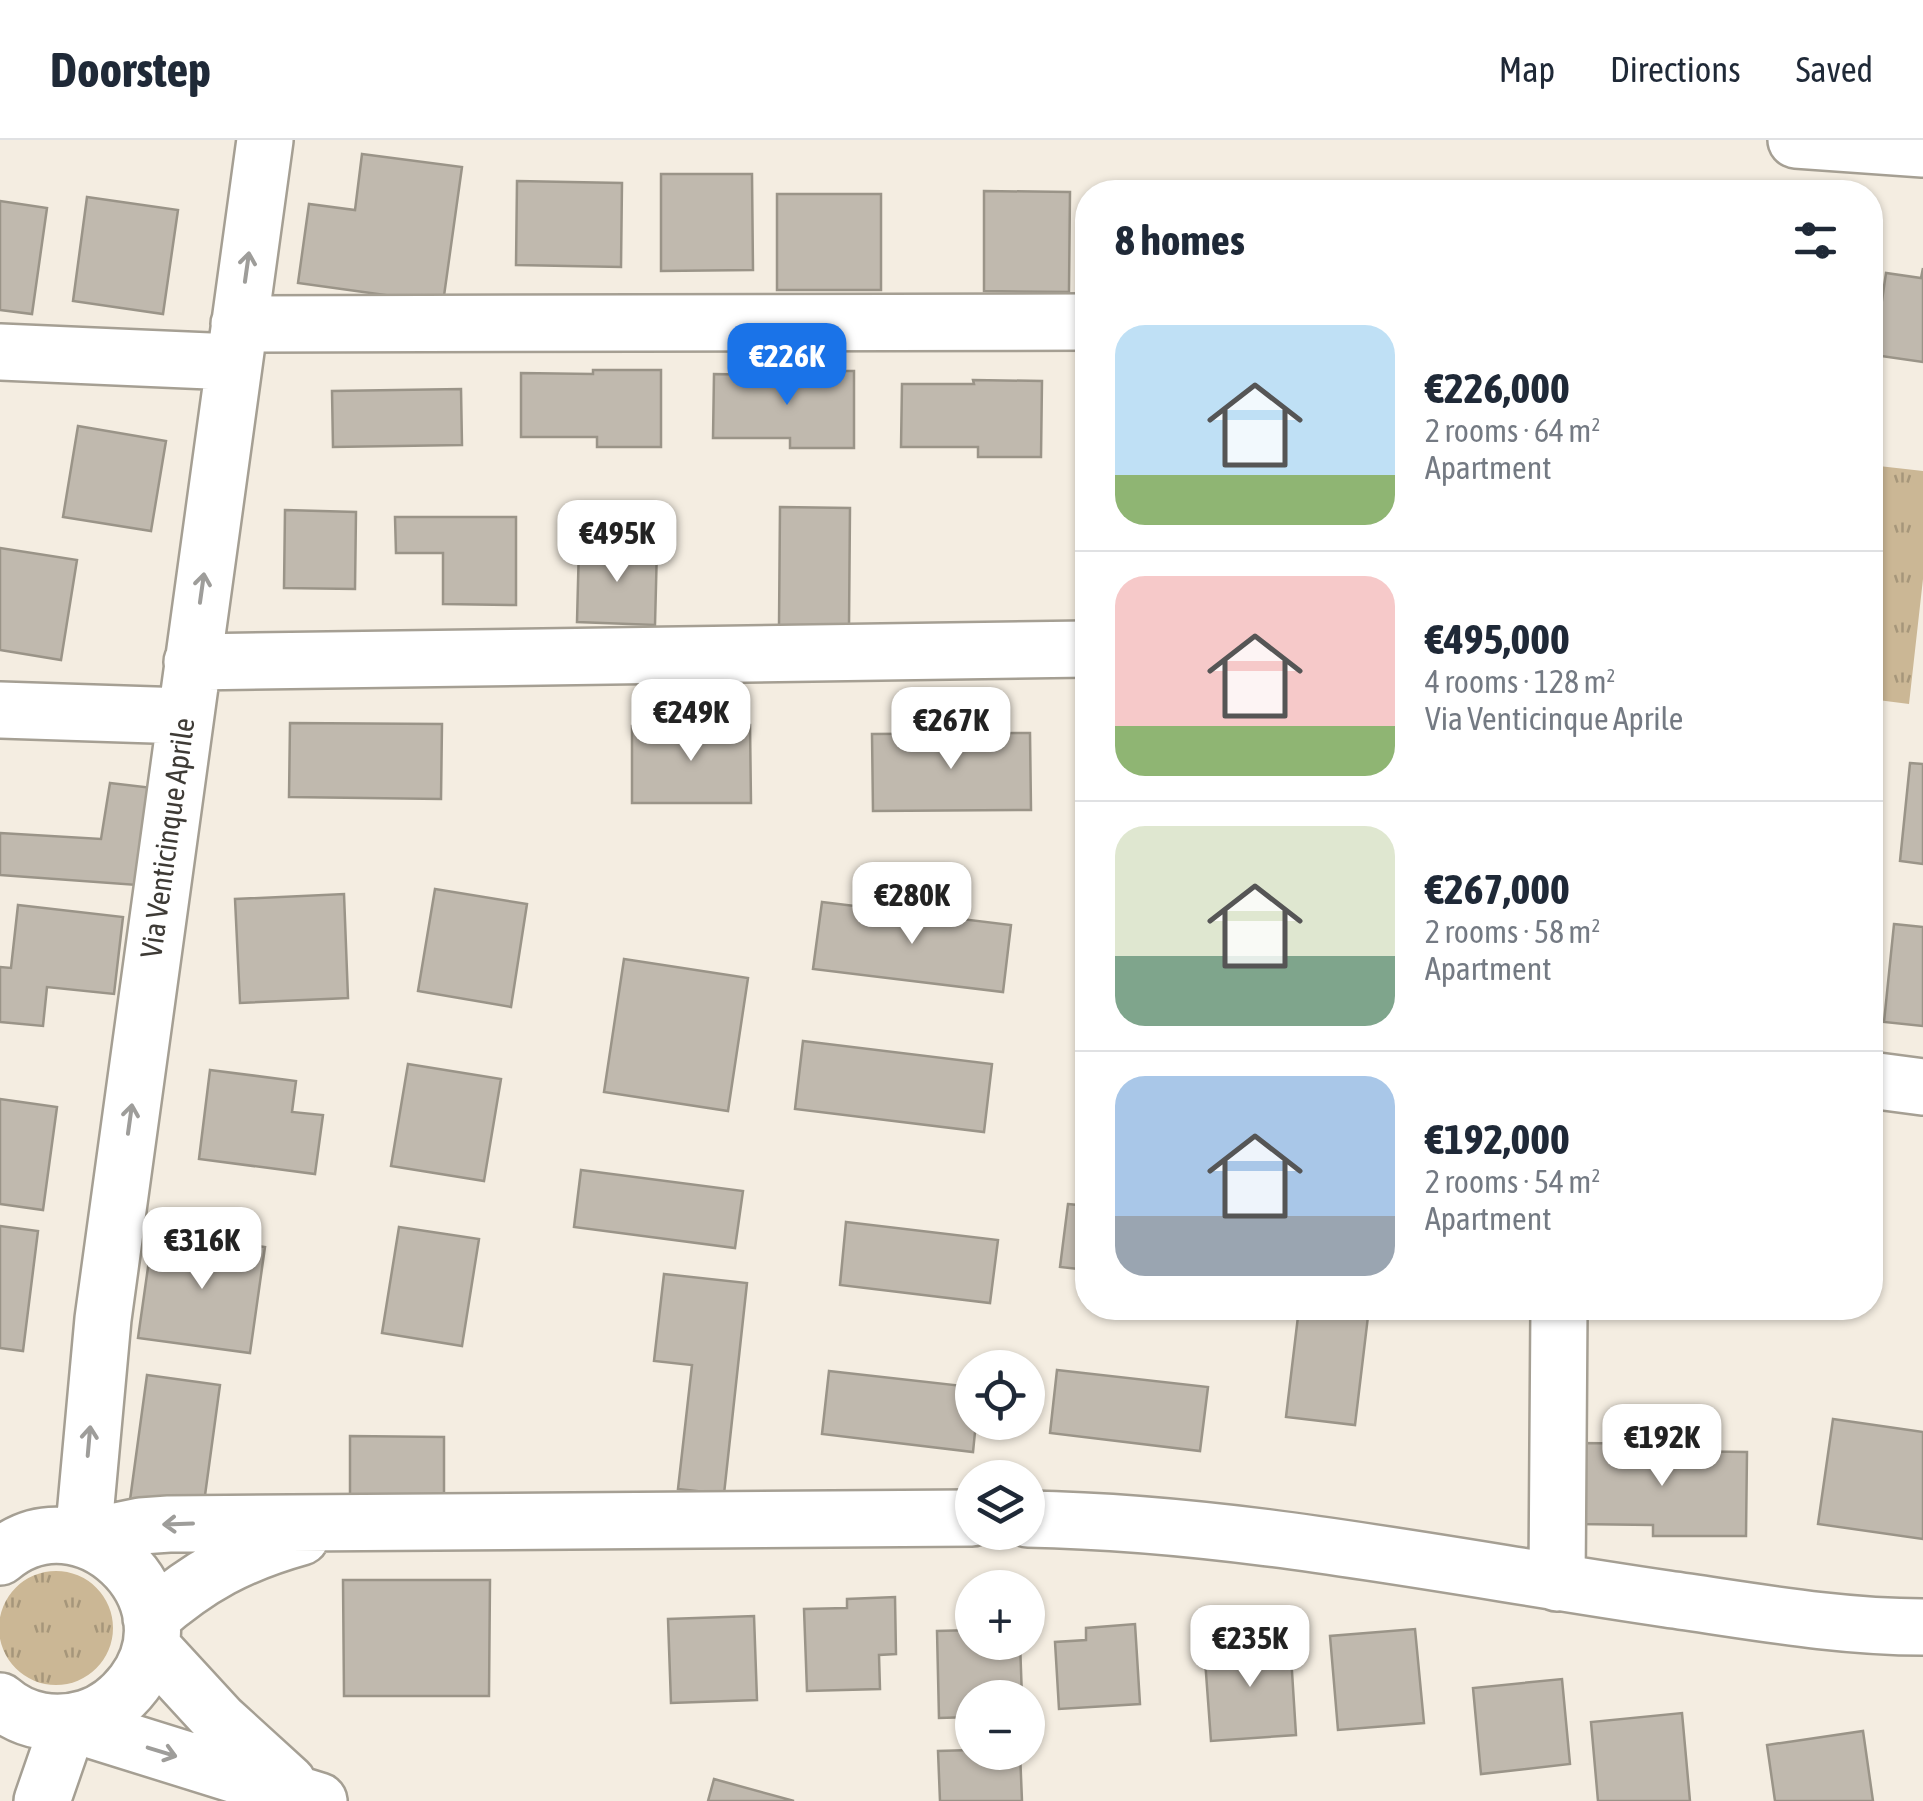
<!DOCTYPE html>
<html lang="en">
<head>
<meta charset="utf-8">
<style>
  body { margin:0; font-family:"Asap Condensed",sans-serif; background:#f6f6f7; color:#1f2937; height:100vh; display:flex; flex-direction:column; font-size:38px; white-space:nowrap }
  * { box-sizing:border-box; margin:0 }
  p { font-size:32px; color:#747a83 }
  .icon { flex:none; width:55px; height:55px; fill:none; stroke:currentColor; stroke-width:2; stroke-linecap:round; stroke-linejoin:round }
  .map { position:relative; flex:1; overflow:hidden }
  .drawer { position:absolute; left:1075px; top:40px; width:808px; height:1140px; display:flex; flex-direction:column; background:#fff; border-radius:40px; box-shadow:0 2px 8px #0004 }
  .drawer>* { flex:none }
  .tools { position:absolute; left:955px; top:1210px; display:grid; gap:20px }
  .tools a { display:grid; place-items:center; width:90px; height:90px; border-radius:50%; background:#fff; box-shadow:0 2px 8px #0004; font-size:50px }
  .price { position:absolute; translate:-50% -85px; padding:0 22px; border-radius:20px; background:#fff; color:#222; font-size:32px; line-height:65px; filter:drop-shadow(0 2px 5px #0008) }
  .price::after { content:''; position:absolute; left:50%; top:60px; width:30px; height:22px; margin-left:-15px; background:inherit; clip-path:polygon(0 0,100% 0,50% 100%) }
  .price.active { background:#1a73e8; color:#fff }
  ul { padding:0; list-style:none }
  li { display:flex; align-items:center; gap:30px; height:250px; padding:0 40px }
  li+li { border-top:2px solid #e0e1e3 }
  li span { display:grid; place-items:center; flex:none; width:280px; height:200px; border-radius:30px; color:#555 }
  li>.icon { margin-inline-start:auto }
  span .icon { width:120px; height:120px; fill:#fffc; stroke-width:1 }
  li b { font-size:42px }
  h2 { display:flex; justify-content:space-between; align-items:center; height:120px; padding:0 40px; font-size:42px }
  header { display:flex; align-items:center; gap:60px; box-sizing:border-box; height:140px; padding:0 50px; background:#fff; border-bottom:2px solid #e0e1e3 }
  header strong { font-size:48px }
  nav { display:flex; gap:55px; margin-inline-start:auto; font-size:35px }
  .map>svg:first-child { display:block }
  .grass { fill:url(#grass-tufts) }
  .building { fill:#c0b9ae; stroke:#9a9488; stroke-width:2.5 }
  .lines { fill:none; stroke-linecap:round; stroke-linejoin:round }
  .street-casing { stroke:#a59f93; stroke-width:60 }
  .street { stroke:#fff; stroke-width:55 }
  .oneway { stroke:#9e9d9a }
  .labels { text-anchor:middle; stroke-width:9; stroke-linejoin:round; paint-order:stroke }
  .street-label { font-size:30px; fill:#3e3b36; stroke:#fff }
</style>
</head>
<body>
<header>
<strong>Doorstep</strong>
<nav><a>Map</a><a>Directions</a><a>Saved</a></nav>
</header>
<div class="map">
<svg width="1923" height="1661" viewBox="0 0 1923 1661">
  <defs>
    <pattern id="grass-tufts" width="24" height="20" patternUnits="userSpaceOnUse" patternTransform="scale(2.5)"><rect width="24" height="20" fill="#cbb795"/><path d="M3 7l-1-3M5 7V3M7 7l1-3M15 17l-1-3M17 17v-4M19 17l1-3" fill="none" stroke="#a6967a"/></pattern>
  </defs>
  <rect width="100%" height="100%" fill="#f4ede1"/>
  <path class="grass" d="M 1870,325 L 1923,331 L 1923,439 L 1909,564 L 1870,559 Z
    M-1 1488a57 57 0 1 1 114 0a57 57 0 1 1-114 0Z"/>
  <path class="building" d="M 362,14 L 462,27 L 443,163 L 298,143 L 309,64 L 355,70 Z
    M 661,34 L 752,34 L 753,130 L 661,131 Z
    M 517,41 L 622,43 L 621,127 L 516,125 Z
    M 1292,45 L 1371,45 L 1371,52 L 1291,52 Z
    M 984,51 L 1070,52 L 1069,152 L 984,151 Z
    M 777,54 L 881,54 L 881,150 L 777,150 Z
    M 87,57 L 178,70 L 163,174 L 73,161 Z
    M 0,61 L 47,68 L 32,174 L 0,170 Z
    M 1923,128 L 1923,222 L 1874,215 L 1886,133 L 1921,138 Z
    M 593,230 L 661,230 L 661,307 L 597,307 L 597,297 L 521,297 L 521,233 L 593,234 Z
    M 785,231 L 854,231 L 854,308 L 790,308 L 790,298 L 713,298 L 714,234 L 786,235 Z
    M 973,240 L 1042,241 L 1041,317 L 978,317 L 978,307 L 901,307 L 902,244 L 974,244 Z
    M 461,249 L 462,305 L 333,307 L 332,251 Z
    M 78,286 L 166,301 L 151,391 L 63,377 Z
    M 780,367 L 850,368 L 849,486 L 779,485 Z
    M 285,370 L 356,372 L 355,449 L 284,448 Z
    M 395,377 L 516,377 L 516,465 L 443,464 L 443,413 L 396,413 Z
    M 1085,387 L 1088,387 L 1088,486 L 1086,486 Z
    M 579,405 L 657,407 L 655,485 L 577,482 Z
    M 0,408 L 77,420 L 61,520 L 0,510 Z
    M 290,583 L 442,584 L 441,659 L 289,657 Z
    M 750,585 L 751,663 L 632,663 L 632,586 Z
    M 1030,593 L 1031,670 L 873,671 L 872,594 Z
    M 1910,623 L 1923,624 L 1923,724 L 1900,721 Z
    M 110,643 L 153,648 L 137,745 L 0,735 L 0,693 L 101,699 Z
    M 435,749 L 527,764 L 511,867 L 418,851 Z
    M 344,754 L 348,858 L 240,863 L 235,759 Z
    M 822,762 L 1011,785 L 1003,852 L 813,829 Z
    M 18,765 L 123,777 L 114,854 L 47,847 L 43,886 L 0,882 L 0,827 L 11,828 Z
    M 1894,784 L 1923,787 L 1923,886 L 1884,882 Z
    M 624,819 L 748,838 L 728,971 L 604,952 Z
    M 803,901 L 992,924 L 984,992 L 795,969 Z
    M 408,924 L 501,939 L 484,1041 L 391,1026 Z
    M 210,930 L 296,941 L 292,972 L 323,975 L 315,1034 L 199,1019 Z
    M 0,959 L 57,967 L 43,1070 L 0,1064 Z
    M 581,1030 L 743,1051 L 735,1108 L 574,1087 Z
    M 1068,1064 L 1088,1066 L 1088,1130 L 1060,1127 Z
    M 846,1082 L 998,1100 L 990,1163 L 840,1145 Z
    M 0,1086 L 38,1091 L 23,1211 L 0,1208 Z
    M 399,1087 L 479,1099 L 462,1206 L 382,1193 Z
    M 153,1092 L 265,1107 L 250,1213 L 138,1198 Z
    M 664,1134 L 747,1143 L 724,1354 L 678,1349 L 692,1225 L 654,1221 Z
    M 1299,1168 L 1369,1168 L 1355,1285 L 1286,1277 Z
    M 1057,1230 L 1208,1247 L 1200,1311 L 1050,1293 Z
    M 829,1231 L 972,1247 L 972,1282 L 976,1282 L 973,1312 L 822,1294 Z
    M 147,1235 L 220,1245 L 203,1370 L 130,1360 Z
    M 1833,1279 L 1923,1292 L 1923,1399 L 1818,1384 Z
    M 350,1296 L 444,1297 L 444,1358 L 350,1357 Z
    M 1577,1303 L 1671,1304 L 1670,1311 L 1747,1312 L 1746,1396 L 1653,1396 L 1653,1385 L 1576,1384 Z
    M 343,1440 L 490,1440 L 489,1556 L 344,1556 Z
    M 895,1457 L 896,1514 L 879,1515 L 880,1549 L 807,1551 L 804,1469 L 847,1468 L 847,1459 Z
    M 754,1476 L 757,1560 L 671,1563 L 668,1479 Z
    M 1135,1484 L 1140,1564 L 1059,1569 L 1055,1502 L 1086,1500 L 1086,1488 Z
    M 1415,1489 L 1424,1583 L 1338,1590 L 1330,1496 Z
    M 972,1490 L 972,1502 L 1020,1502 L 1022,1558 L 972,1558 L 972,1577 L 939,1578 L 937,1491 Z
    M 1290,1500 L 1296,1595 L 1211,1601 L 1204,1506 Z
    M 1562,1539 L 1570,1624 L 1481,1634 L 1473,1548 Z
    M 1682,1573 L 1690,1661 L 1598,1661 L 1591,1582 Z
    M 1863,1591 L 1873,1661 L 1775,1661 L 1767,1605 Z
    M 972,1610 L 1020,1612 L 1022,1661 L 940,1661 L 938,1611 Z
    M 714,1639 L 794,1661 L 708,1661 Z"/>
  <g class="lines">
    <g class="street-casing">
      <path id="street" d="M 265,0 L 103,1179 L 83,1398 L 141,1386 L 169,1384 L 972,1378
        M 1796,0 L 1923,9
        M 239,184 L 1088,182
        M 0,212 L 233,222
        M 192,522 L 1088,509
        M 0,570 L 185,576
        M 1870,940 L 1923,947
        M 1028,1379 C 1243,1383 1454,1428 1667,1459 C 1752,1471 1837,1487 1923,1487
        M 0,1417 C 81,1348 198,1458 134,1543 C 121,1560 106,1572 86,1578 C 56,1587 24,1582 0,1561
        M 1557,1443 L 1559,1168
        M 151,1478 C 199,1436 240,1414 301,1397
        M 151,1506 L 220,1581 L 288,1643
        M 42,1661 L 69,1583 L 319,1661"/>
    </g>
    <use href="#street" class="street"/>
  </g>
  <defs><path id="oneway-shaft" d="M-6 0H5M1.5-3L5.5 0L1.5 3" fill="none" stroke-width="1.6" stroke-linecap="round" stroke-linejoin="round" transform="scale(2.5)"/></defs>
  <g class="oneway">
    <use href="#oneway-shaft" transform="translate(247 127) rotate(-82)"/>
    <use href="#oneway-shaft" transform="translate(202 448) rotate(-82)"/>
    <use href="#oneway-shaft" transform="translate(130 979) rotate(-82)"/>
    <use href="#oneway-shaft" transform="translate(89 1301) rotate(-85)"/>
    <use href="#oneway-shaft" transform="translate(178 1384) rotate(178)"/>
    <use href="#oneway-shaft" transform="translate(162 1612) rotate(17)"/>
  </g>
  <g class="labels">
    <g class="street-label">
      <text transform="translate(168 698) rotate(-82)" y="10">Via Venticinque Aprile</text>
    </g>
  </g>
</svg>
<div class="tools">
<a><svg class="icon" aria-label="locate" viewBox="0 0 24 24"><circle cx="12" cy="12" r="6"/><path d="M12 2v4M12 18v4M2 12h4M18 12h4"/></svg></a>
<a><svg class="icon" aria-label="layers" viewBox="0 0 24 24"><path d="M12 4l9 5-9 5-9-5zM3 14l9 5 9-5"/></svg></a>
<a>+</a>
<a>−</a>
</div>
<b class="price active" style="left:787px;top:268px">€226K</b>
<b class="price" style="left:617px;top:445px">€495K</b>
<b class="price" style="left:691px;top:624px">€249K</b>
<b class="price" style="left:951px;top:632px">€267K</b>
<b class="price" style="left:912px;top:807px">€280K</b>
<b class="price" style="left:202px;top:1152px">€316K</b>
<b class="price" style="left:1662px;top:1349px">€192K</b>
<b class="price" style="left:1250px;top:1550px">€235K</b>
<section class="drawer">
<h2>8 homes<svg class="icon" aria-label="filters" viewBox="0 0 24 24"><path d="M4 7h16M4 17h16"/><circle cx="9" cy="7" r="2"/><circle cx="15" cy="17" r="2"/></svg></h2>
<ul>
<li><span style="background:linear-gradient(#bfe0f5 75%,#8fb573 0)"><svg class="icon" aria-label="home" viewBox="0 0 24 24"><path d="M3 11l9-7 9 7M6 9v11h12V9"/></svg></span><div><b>€226,000</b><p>2 rooms · 64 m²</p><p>Apartment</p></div></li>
<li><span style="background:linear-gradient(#f6c9c9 75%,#8fb573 0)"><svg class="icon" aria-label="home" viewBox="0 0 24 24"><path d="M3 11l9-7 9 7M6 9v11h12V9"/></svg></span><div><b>€495,000</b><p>4 rooms · 128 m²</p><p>Via Venticinque Aprile</p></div></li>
<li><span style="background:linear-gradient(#dfe7d0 65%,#7fa58c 0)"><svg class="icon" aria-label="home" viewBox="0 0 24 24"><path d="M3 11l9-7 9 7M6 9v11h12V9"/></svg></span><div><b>€267,000</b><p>2 rooms · 58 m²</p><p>Apartment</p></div></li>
<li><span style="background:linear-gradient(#a9c7e8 70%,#9aa5b1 0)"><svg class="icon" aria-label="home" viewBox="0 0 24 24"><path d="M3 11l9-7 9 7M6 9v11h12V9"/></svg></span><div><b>€192,000</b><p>2 rooms · 54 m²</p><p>Apartment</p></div></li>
</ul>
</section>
</div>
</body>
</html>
